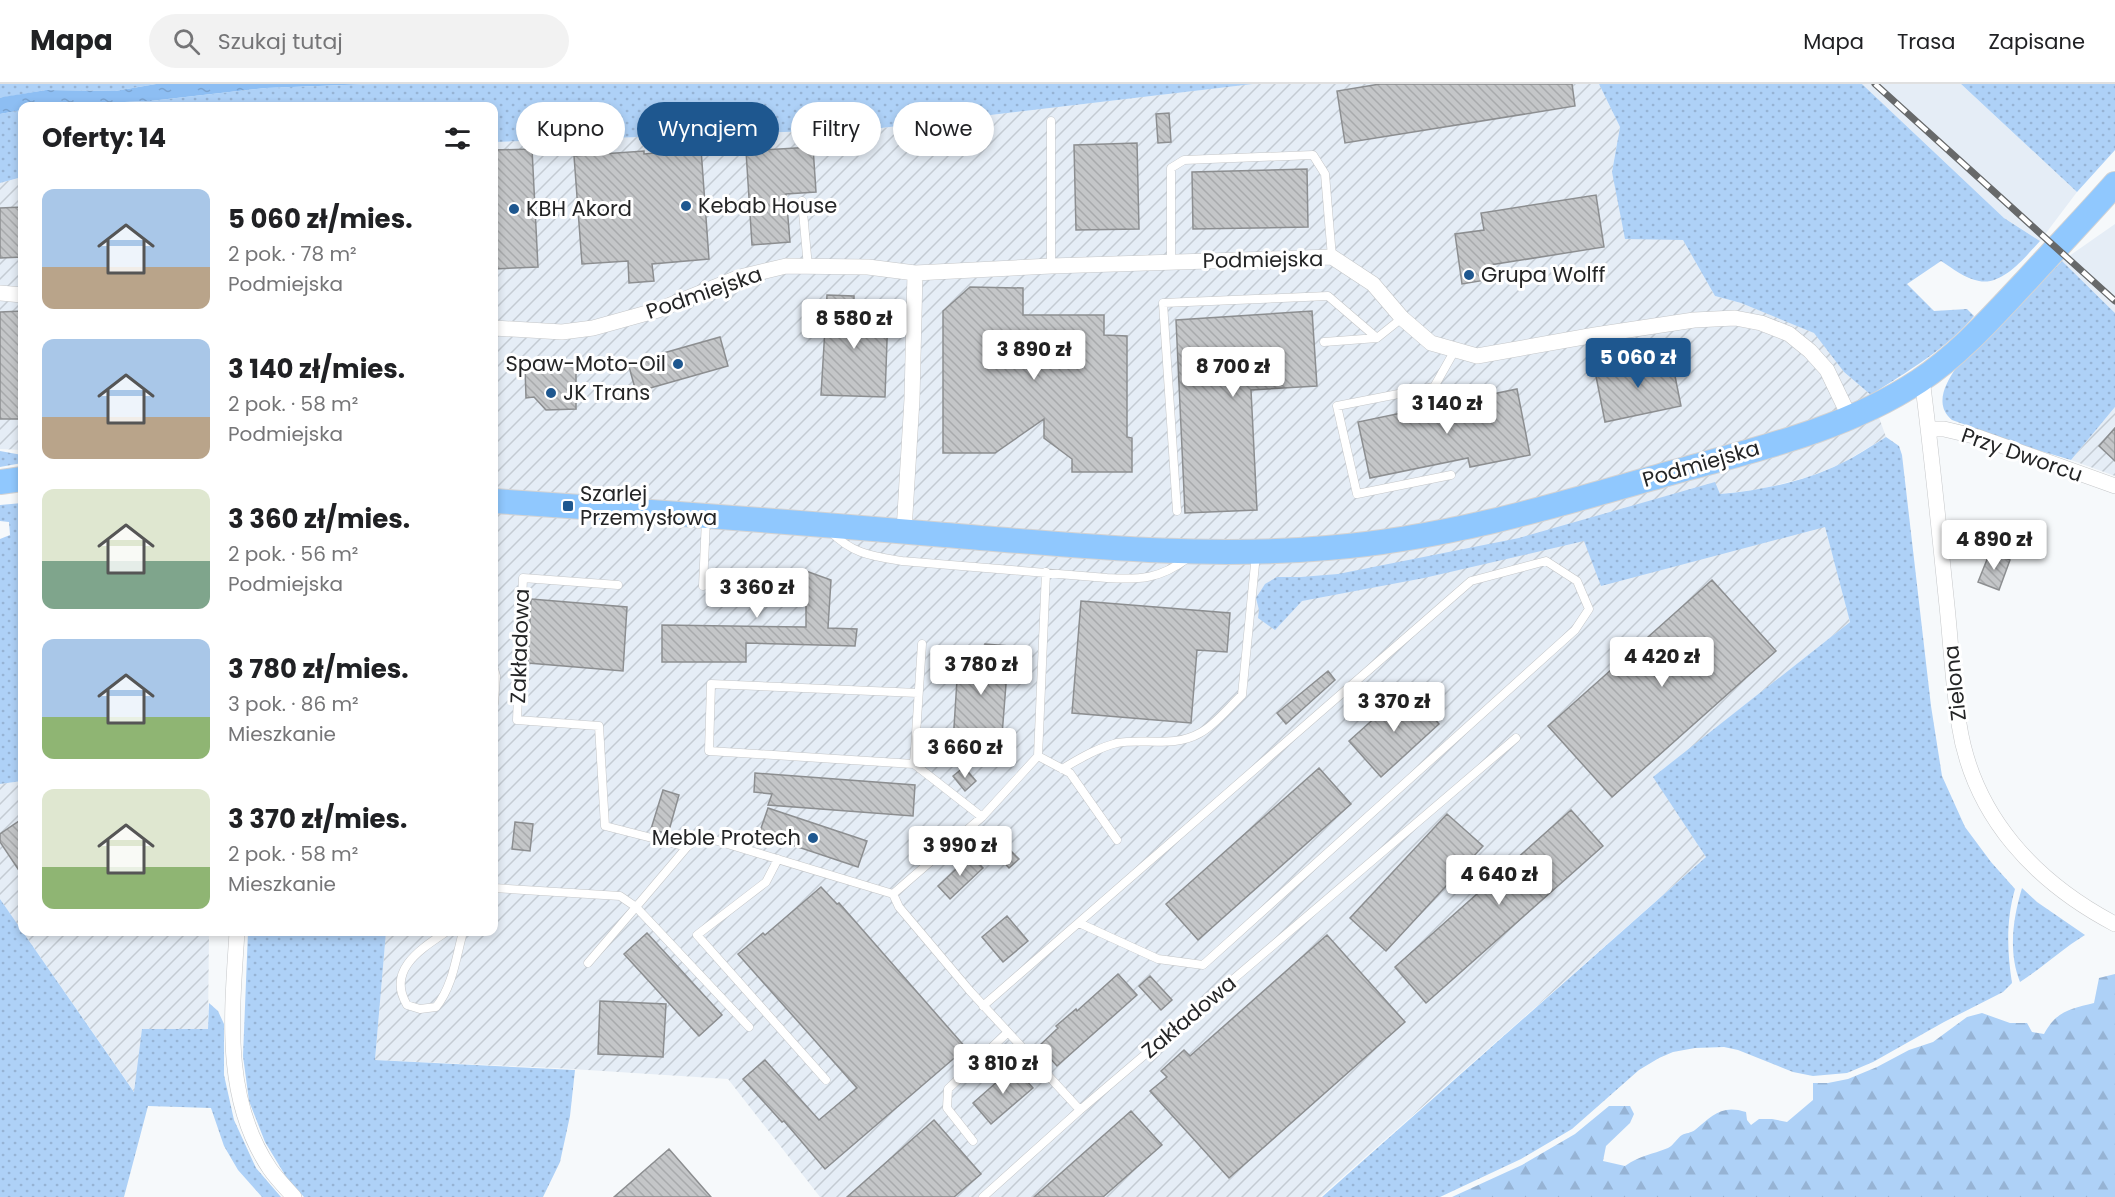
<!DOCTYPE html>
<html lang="pl">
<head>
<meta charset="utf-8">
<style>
  body { margin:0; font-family:Poppins,sans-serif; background:#f2f2f2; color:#202124; height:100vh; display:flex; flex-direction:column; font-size:22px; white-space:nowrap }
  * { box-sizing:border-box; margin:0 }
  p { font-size:20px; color:#757577 }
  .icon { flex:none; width:33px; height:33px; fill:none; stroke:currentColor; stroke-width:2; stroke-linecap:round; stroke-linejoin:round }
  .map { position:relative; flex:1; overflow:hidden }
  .details { position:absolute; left:18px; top:18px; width:480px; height:834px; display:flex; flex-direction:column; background:#fff; border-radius:12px; box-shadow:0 3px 9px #0003 }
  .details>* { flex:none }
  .banner { position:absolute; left:516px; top:18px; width:570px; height:54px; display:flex; gap:12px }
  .price { position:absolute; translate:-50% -51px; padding:0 14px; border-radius:6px; background:#fff; color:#222; font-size:20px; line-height:39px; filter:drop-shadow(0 2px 3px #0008) }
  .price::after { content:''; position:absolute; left:50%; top:36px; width:18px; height:14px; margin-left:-9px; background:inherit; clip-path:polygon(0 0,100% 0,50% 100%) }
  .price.selected { background:#1e578f; color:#fff }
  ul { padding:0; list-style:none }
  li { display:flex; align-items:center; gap:18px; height:150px; padding:0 24px }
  li span { display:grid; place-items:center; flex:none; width:168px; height:120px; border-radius:12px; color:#555 }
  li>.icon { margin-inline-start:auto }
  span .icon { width:72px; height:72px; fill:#fffc; stroke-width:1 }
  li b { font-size:26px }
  h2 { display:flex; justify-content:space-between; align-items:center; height:72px; padding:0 24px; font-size:26px }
  .pill { padding:0 21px; border-radius:27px; background:#fff; box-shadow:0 3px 9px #0003; font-size:21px; line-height:54px }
  .pill.selected { background:#1e578f; color:#fff }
  header { display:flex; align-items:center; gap:36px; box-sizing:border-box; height:84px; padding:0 30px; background:#fff; border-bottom:2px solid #e0e0e0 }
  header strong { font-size:28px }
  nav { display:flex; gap:33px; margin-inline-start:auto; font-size:21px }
  .search { width:420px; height:54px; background:#f2f2f2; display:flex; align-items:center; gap:15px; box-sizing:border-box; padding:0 21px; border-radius:33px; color:#757577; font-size:22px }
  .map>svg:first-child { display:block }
  .built { fill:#e5edf6 }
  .industrial { fill:url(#industrial-furrows) }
  .grass { fill:url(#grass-dots) }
  .forest { fill:url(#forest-firs) }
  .water { fill:url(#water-ripples) }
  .building { fill:url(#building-back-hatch); stroke:#8c8e90; stroke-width:1.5 }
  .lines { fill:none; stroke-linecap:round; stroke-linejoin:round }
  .lane-casing { stroke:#c5c7c9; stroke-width:9 }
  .street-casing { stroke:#c5c7c9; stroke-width:16 }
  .primary-casing { stroke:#d3d3d4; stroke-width:26 }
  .lane { stroke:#fff; stroke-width:8 }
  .street { stroke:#fff; stroke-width:15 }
  .primary { stroke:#90c8fe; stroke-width:24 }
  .rail-casing { stroke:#67696a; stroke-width:7 }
  .rail { stroke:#fff; stroke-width:4.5; stroke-dasharray:14; stroke-linecap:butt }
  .poi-dot { fill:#1e578f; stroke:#fff; stroke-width:2 }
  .labels { text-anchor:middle; stroke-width:6; stroke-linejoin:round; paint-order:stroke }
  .poi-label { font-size:21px; fill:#242526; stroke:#fff; text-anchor:start }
  .street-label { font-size:21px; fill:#242526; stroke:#fff }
</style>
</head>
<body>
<header>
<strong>Mapa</strong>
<div class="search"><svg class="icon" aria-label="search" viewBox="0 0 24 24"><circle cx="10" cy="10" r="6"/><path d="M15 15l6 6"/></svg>Szukaj tutaj</div>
<nav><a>Mapa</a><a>Trasa</a><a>Zapisane</a></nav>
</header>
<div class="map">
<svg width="2115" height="1113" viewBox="0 0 2115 1113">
  <defs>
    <pattern id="industrial-furrows" width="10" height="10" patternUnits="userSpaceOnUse" patternTransform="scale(1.5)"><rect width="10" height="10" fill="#e5edf6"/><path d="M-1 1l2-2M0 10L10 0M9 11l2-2" fill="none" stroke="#c4cbd3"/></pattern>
    <pattern id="grass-dots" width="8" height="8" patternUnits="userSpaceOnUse" patternTransform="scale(1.5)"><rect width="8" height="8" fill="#aed1f7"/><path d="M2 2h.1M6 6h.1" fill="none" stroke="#96b3d4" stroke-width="1.8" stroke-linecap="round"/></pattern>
    <pattern id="forest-firs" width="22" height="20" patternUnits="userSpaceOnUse" patternTransform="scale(1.5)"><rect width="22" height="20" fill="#aed1f7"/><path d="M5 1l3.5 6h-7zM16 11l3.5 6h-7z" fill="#96b3d4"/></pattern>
    <pattern id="water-ripples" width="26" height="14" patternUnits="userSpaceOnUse" patternTransform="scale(1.5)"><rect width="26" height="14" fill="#8dbef3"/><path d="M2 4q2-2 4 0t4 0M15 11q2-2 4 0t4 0" fill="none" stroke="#7aa3d0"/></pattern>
    <pattern id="building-back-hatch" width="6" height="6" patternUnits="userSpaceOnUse" patternTransform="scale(1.5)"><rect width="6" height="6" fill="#c4c6c8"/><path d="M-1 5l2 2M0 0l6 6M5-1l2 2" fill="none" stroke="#a8aaac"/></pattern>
  </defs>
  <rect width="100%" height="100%" fill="#f6f9fb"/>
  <path class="built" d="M 1862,0 L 1961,0 L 2077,108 L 2040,157 L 2004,134 Z
    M 2115,140 L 2115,229 L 2062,177 Z"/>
  <path class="industrial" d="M 1253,0 L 1599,0 L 1620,43 L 1612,88 L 1683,156 L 1715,212 L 1741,219 L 1815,249 L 1844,288 L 1871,311 L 1886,353 L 1841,380 L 1808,393 L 1761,405 L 1720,410 L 1825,443 L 1850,538 L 1654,693 L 1706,773 L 1320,1113 L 820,1113 L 728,995 L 556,984 L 375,976 L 386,848 L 494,848 L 494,58 L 873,45 Z
    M 22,93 L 22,366 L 0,365 L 0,99 Z
    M 2115,323 L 2115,392 L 2071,376 Z
    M 22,697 L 22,847 L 0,815 L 0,700 Z
    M 23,848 L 209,848 L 208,945 L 135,1009 Z"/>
  <path class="grass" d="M 0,0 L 156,0 L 115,7 L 46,6 L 0,14 Z
    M 371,0 L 1253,0 L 873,45 L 494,58 L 494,22 L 49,22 L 150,17 L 266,4 Z
    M 1599,0 L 1862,0 L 2004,134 L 2040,157 C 2026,172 2003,202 1979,197 C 1966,195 1952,184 1941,177 L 1907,200 L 1934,227 L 1967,225 L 1974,232 C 1947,265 1906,288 1871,311 L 1844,288 L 1814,249 L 1741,219 L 1715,212 L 1683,156 L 1625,155 L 1612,88 L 1620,43 Z
    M 1961,0 L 2115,0 L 2115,66 L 2077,108 Z
    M 22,26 L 22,93 L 0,99 L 0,30 Z
    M 2062,177 L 2115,229 L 2115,323 L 2071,376 L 2034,365 L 1952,336 C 1934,321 1945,300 1956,284 Z
    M 1886,353 L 1899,362 L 1902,371 L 1931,622 L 1942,692 L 1965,743 L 1991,778 L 2015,805 C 2006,836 2007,867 2012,899 L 2003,908 L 1944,938 L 1873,978 L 1847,989 L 1813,992 L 1793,988 L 1738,966 L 1724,963 L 1695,964 L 1673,968 L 1659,974 L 1639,986 L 1572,1045 L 1521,1075 L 1440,1113 L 1322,1113 L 1706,773 L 1653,693 L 1850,538 L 1825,443 L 1601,502 L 1584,457 L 1424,494 L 1302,517 L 1275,546 L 1258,534 L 1259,526 L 1256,514 L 1265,500 L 1277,493 L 1301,493 L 1338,490 L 1519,454 L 1715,398 L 1720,410 C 1762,406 1804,398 1842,379 C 1857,372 1871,362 1886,353 Z
    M 0,367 L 22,371 L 22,379 L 0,383 Z
    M 22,419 L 22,697 L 0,700 L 0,455 L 10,451 L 9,438 L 0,437 L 0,421 Z
    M 2022,804 L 2037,818 L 2085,851 C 2062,865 2042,884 2020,898 C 2008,868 2013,834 2022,804 Z
    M 0,815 L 134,1008 L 142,945 L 208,945 L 209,919 L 218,927 L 224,940 L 224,991 L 234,1036 L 256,1084 L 281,1113 L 262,1113 L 238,1086 L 224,1062 L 211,1024 L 148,1022 L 124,1113 L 0,1113 Z
    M 248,848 L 386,848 L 375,976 L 575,986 L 570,1032 L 560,1078 L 543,1113 L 304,1113 L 288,1096 L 265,1058 L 249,1017 L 243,972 Z"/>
  <path class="forest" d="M 2115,890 L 2115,1113 L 1452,1113 L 1522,1081 L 1575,1050 L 1609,1022 L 1630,1022 L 1634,1030 L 1630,1039 L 1606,1062 L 1603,1077 L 1625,1082 C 1641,1071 1651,1071 1668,1064 C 1674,1061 1677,1054 1682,1051 C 1686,1049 1691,1049 1695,1046 C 1712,1032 1721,1020 1746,1028 L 1747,1036 L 1751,1041 L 1759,1035 L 1772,1035 L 1787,1038 L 1813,1016 L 1813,999 L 1828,999 L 1848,995 L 1877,983 L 1909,966 L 1933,958 L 1967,933 L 1982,929 L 2010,939 L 2027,939 L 2032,948 L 2044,950 C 2057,926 2071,925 2094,919 L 2099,894 Z"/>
  <path class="water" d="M 156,0 L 371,0 L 266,4 L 150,17 L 22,22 L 22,26 L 0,30 L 0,14 L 3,13 L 46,6 L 115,7 Z"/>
  <path class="building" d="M 1380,0 L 1572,0 L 1575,22 L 1345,59 L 1337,7 Z
    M 1169,29 L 1171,58 L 1158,59 L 1156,30 Z
    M 1137,59 L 1139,145 L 1076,146 L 1074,61 Z
    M 813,63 L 816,108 L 786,110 L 790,158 L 752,161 L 746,67 Z
    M 532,65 L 538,183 L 494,185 L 494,66 Z
    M 701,65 L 709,175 L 652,180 L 654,197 L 629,199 L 628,177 L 582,180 L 574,72 L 644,67 L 644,70 Z
    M 1307,85 L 1308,143 L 1193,145 L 1192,88 Z
    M 1596,111 L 1604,163 L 1490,181 L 1492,195 L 1462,200 L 1455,150 L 1484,146 L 1481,129 Z
    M 22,123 L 22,173 L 0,174 L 0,124 Z
    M 970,203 L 1023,204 L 1023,231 L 1104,231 L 1104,251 L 1127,252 L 1127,353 L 1132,354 L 1132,388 L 1072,388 L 1072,375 L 1044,354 L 1044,335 L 995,369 L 943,369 L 943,227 Z
    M 827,211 L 854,212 L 854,228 L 888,229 L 885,313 L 821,311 Z
    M 22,227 L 22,335 L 0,335 L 0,228 Z
    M 1312,227 L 1317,302 L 1251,306 L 1257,426 L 1185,429 L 1176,236 Z
    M 720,253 L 728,282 L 636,308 L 628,279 Z
    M 1671,272 L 1681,322 L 1605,338 L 1595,287 Z
    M 576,282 L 576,325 L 546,326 L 534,313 L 526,314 L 525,283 Z
    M 1517,305 L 1530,371 L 1470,383 L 1468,374 L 1370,394 L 1358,338 Z
    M 2115,344 L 2115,377 L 2099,362 Z
    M 1990,468 L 2010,476 L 1999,506 L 1978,498 Z
    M 714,487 L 806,487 L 831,496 L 828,544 L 857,545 L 855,562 L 746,559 L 746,578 L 662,578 L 662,541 L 806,543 L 806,515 L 714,515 Z
    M 1712,496 L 1776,567 L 1612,713 L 1548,642 Z
    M 531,515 L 627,523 L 623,587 L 528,579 Z
    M 1081,517 L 1230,529 L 1227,568 L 1197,566 L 1191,639 L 1072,629 Z
    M 985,560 L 1009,562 L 1001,664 L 953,659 L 959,564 L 984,566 Z
    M 1328,587 L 1335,596 L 1286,640 L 1277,629 Z
    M 1408,604 L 1439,640 L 1381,693 L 1349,657 Z
    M 964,683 L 976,697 L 965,707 L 953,692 Z
    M 1319,684 L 1351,720 L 1198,856 L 1166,820 Z
    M 755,689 L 915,701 L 913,732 L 768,721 L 772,710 L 754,708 Z
    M 663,706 L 679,711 L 668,750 L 651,745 Z
    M 768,724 L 867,757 L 858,783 L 759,750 Z
    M 1571,726 L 1603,762 L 1426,919 L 1395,883 Z
    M 1447,730 L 1483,762 L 1386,867 L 1350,834 Z
    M 22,735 L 22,791 L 0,758 L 0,750 Z
    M 515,738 L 533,740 L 530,767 L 512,765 Z
    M 990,746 L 1019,775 L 1009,784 L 982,755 Z
    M 971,771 L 983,784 L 950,815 L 938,802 Z
    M 821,803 L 837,820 L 839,819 L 966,964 L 825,1085 L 784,1037 L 782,1038 L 743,995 L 765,976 L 819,1036 L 857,1004 L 738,870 L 763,849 L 765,851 Z
    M 1007,832 L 1028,857 L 1003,878 L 982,853 Z
    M 647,849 L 722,931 L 699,952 L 624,870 Z
    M 1327,851 L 1405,938 L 1229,1094 L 1150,1007 L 1167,993 L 1161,987 L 1184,966 L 1190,972 Z
    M 1118,890 L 1137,911 L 1057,982 L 1039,962 L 1058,944 L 1056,942 L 1076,925 L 1077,927 Z
    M 1150,892 L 1172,916 L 1161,926 L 1139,902 Z
    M 600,917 L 666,920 L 663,973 L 598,970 Z
    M 1014,983 L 1033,1004 L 991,1040 L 973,1019 Z
    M 1131,1027 L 1162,1061 L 1103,1113 L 1034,1113 Z
    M 934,1036 L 981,1090 L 954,1113 L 847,1113 Z
    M 669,1065 L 711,1113 L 614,1113 Z"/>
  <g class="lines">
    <g class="lane-casing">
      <path id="lane" d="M 802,117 L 808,183
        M 1171,178 L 1171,84 L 1184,76 L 1313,71 L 1325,90 L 1332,173
        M 1051,182 L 1051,37
        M 1324,258 L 1377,254 L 1402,234
        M 1451,391 L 1357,410 L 1337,322 L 1434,303 L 1455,266
        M 1177,427 L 1163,219 L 1328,212 L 1377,254
        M 830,447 C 852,470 872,472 902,477 L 1107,494 C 1140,496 1160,495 1188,474
        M 618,501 L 523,494 L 517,636 L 599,642 L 605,742 L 687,763 L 701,752 L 893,810 L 982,733 L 1038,672 L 1046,488
        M 703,502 L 706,435
        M 922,560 L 914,680 L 982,733
        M 494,585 L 496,592 L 494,620
        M 1038,672 L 1070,689 L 1117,756
        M 914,680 L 709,667 L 711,600 L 918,609
        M 1062,685 C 1079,675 1097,664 1117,659 C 1144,654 1174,664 1200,649 C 1215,641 1229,623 1242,611 L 1256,470
        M 687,763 L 636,823 L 749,943
        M 778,775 L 766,798 L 697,851 L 826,996
        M 494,804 L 620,812 L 636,823 L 588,879
        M 893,810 L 899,823 L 970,907 L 1080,1026 L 1516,654
        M 446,848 C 421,865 386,886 407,921 L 420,925 L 436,923 C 453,902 456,873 463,848
        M 983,922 L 1471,497 L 1546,477 L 1577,497 L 1589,525 L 1575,546 L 1203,881 L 1158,875 L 1079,839
        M 973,1057 L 947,1024 L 948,1005 L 1008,948
        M 983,1113 L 1080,1026"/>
    </g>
    <g class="street-casing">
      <path id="street" d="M 0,209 L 22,211
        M 494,244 L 562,248 L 593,244 L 658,226 L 740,193 L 786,182 L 868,183 L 915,189 L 1051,182 L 1332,173 L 1373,200 L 1402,234 L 1431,259 L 1477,272 L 1595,251 L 1694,236 L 1735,234 L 1761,239 L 1789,250 L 1810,267 L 1827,286 L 1850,334
        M 1922,295 C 1932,371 1939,446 1947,522 C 1951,561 1953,601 1959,640 C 1973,732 2035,798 2115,840
        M 1929,345 L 1944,345 L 1978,353 L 2115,402
        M 904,447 L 912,315 L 915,189
        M 237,848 C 232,928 222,1014 270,1085 C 277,1095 286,1104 294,1113"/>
    </g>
    <g class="primary-casing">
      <path id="primary" d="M 0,398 L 22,395
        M 494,417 C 644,427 795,438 945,451 C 1072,461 1200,475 1327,464 C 1444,455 1555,422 1667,390 C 1753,366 1843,347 1919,297 C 1960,270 1993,232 2027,196 C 2056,164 2086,133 2115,100"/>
    </g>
    <use href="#lane" class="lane"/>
    <use href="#street" class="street"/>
    <use href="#primary" class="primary"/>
    <g class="rail-casing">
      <path id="rail" d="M 1875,0 L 2115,217"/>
    </g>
    <use href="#rail" class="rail"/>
  </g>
  <g class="poi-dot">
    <circle cx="686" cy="122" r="6"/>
    <circle cx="514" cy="125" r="6"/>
    <circle cx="1469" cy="191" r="6"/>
    <circle cx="678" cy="280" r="6"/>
    <circle cx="551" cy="309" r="6"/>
    <rect x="562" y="416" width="12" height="12" rx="3"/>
    <circle cx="813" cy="754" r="6"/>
  </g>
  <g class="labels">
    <g class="poi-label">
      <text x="698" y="129">Kebab House</text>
      <text x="526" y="132">KBH Akord</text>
      <text x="1481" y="198">Grupa Wolff</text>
      <text x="666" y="287" text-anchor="end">Spaw-Moto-Oil</text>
      <text x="563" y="316">JK Trans</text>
      <text x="580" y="417">Szarlej<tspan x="580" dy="24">Przemysłowa</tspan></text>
      <text x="801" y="761" text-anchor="end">Meble Protech</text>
    </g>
    <g class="street-label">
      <text transform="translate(1263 176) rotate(-1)" y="7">Podmiejska</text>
      <text transform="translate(704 209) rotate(-19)" y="7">Podmiejska</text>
      <text transform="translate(2022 371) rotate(19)" y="7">Przy Dworcu</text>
      <text transform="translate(1701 380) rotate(-16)" y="7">Podmiejska</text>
      <text transform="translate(520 562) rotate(-88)" y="7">Zakładowa</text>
      <text transform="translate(1955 599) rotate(-96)" y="7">Zielona</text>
      <text transform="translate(1189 933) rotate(-40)" y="7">Zakładowa</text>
    </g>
  </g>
</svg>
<b class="price" style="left:854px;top:266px">8 580 zł</b>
<b class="price" style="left:1034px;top:297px">3 890 zł</b>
<b class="price selected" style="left:1638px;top:305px">5 060 zł</b>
<b class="price" style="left:1233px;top:314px">8 700 zł</b>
<b class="price" style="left:1447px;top:351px">3 140 zł</b>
<b class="price" style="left:1994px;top:487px">4 890 zł</b>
<b class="price" style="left:757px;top:535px">3 360 zł</b>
<b class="price" style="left:1662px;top:604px">4 420 zł</b>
<b class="price" style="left:981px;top:612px">3 780 zł</b>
<b class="price" style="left:1394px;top:649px">3 370 zł</b>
<b class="price" style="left:965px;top:695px">3 660 zł</b>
<b class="price" style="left:960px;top:793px">3 990 zł</b>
<b class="price" style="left:1499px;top:822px">4 640 zł</b>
<b class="price" style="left:1003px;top:1011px">3 810 zł</b>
<div class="banner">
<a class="pill">Kupno</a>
<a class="pill selected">Wynajem</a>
<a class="pill">Filtry</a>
<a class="pill">Nowe</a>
</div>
<section class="details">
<h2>Oferty: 14<svg class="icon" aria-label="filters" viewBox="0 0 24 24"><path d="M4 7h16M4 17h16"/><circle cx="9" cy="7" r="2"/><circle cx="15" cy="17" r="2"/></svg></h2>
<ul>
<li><span style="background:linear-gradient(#a9c7e8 65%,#b9a48a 0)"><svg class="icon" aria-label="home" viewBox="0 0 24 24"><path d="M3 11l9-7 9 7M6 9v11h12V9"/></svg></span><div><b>5 060 zł/mies.</b><p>2 pok. · 78 m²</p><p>Podmiejska</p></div></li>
<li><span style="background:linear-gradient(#a9c7e8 65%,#b9a48a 0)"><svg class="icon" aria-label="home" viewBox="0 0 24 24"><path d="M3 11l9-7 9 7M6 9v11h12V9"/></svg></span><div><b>3 140 zł/mies.</b><p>2 pok. · 58 m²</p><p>Podmiejska</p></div></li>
<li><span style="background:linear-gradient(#dfe7d0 60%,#7fa58c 0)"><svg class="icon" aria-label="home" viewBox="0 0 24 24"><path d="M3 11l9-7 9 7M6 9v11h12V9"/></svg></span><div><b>3 360 zł/mies.</b><p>2 pok. · 56 m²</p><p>Podmiejska</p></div></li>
<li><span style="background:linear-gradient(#a9c7e8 65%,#8fb573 0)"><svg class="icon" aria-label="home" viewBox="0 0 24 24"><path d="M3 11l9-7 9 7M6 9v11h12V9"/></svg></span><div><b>3 780 zł/mies.</b><p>3 pok. · 86 m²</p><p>Mieszkanie</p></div></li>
<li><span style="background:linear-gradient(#dfe7d0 65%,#8fb573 0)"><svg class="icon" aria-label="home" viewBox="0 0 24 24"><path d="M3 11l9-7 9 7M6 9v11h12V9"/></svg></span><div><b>3 370 zł/mies.</b><p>2 pok. · 58 m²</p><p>Mieszkanie</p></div></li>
</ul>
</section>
</div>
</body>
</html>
